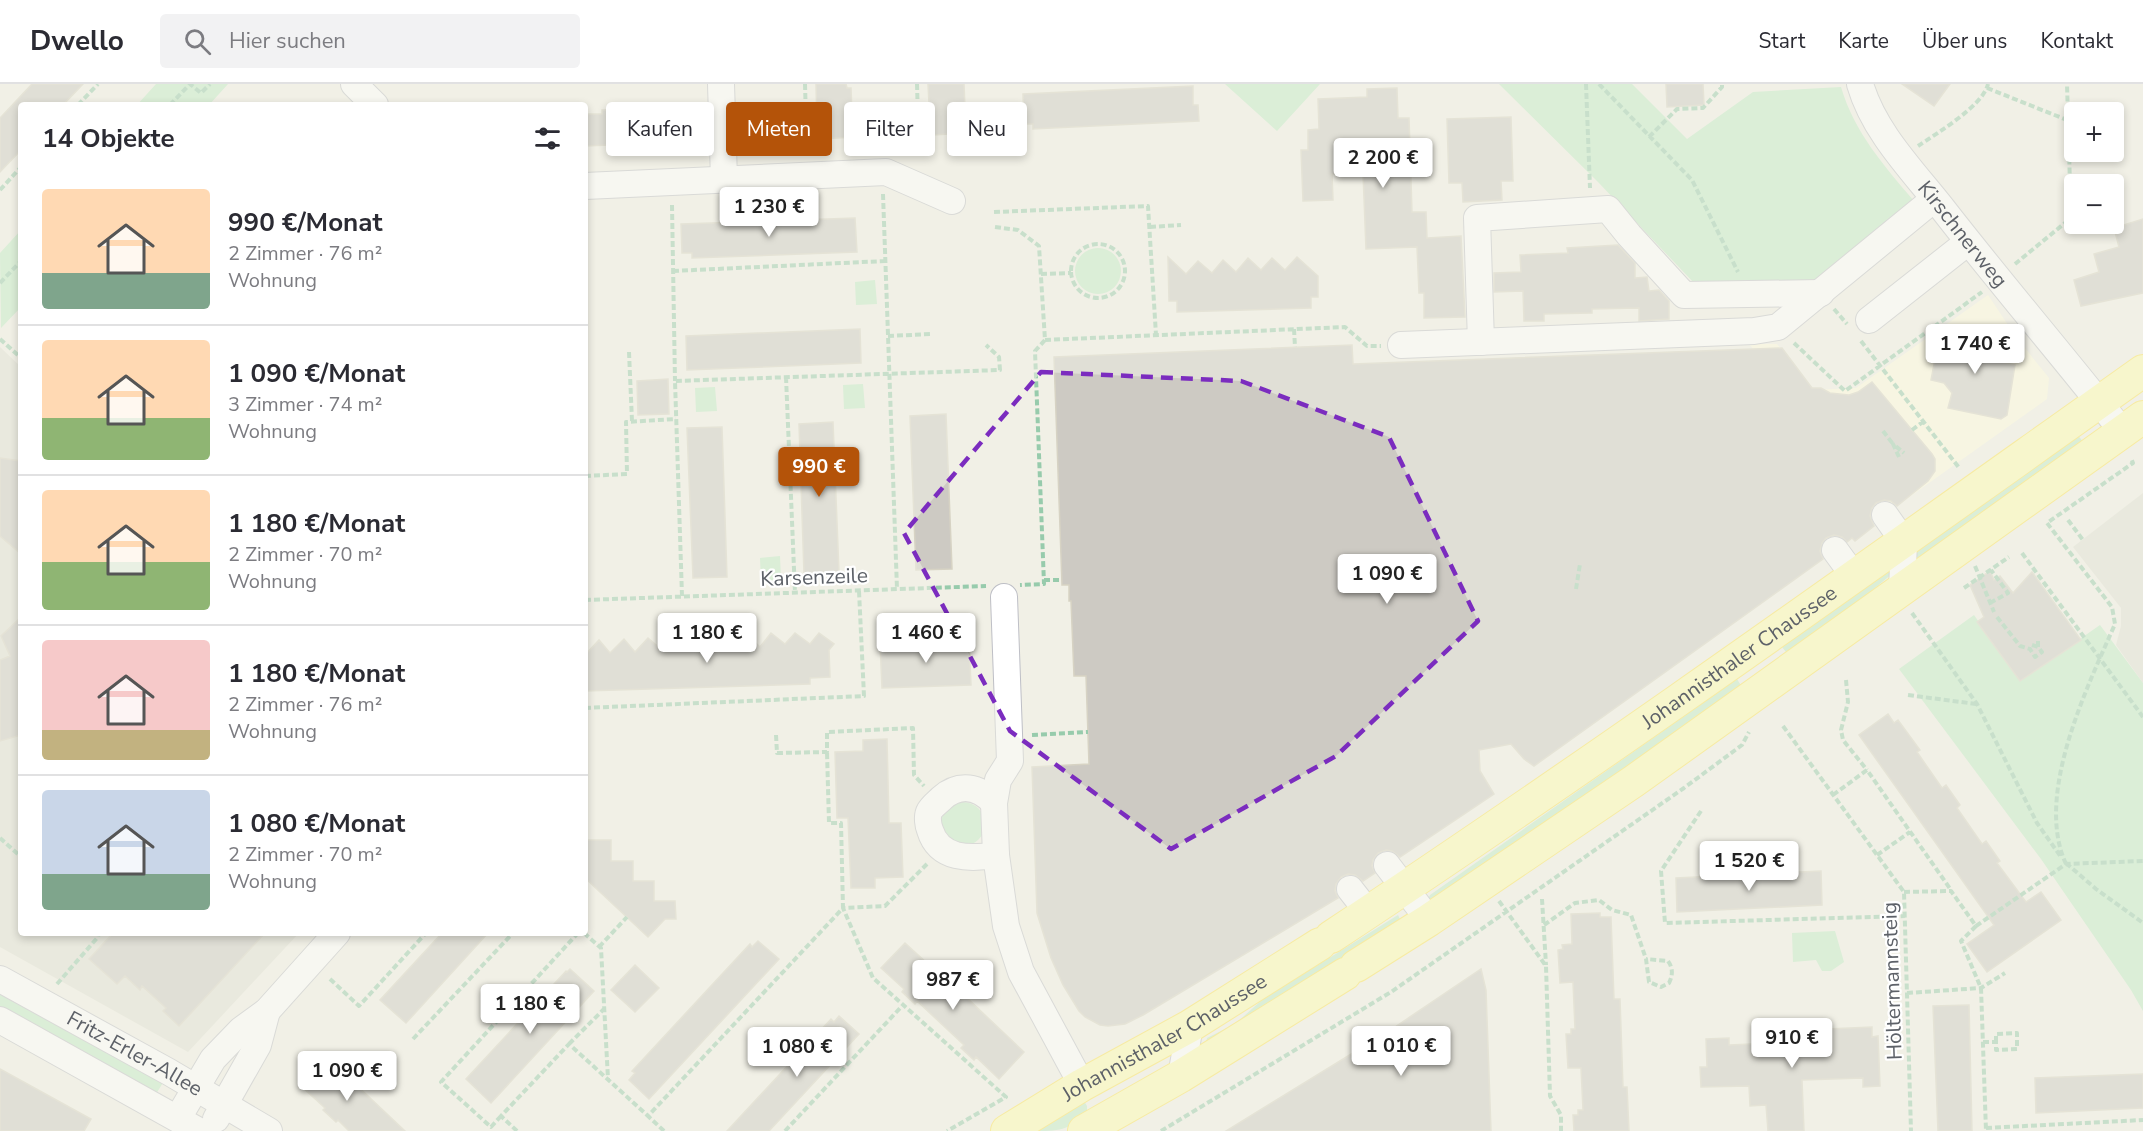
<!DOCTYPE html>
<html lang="de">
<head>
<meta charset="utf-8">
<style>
  body { margin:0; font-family:"Nunito Sans",sans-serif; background:#f2f2f3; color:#2b2b33; height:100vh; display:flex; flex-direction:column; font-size:22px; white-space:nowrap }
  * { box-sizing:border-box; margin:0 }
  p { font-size:20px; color:#7c7c81 }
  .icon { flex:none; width:33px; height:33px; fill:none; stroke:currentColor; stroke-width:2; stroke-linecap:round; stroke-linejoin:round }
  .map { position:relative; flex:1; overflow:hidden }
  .sheet { position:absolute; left:18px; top:18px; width:570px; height:834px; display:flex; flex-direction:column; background:#fff; border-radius:6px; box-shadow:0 3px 9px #0003 }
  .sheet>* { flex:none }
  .banner { position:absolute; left:606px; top:18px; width:570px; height:54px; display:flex; gap:12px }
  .fabs { position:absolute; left:2064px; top:18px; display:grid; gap:12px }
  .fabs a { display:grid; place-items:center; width:60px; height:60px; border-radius:6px; background:#fff; box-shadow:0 3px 9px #0003; font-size:30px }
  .price { position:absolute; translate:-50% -51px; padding:0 14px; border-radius:6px; background:#fff; color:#222; font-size:20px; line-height:39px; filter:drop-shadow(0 2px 3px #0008) }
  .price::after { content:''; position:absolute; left:50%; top:36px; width:18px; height:14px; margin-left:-9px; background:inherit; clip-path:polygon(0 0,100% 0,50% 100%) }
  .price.selected { background:#b45309; color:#fff }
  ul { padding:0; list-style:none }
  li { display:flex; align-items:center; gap:18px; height:150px; padding:0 24px }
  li+li { border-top:2px solid #e1e1e2 }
  li span { display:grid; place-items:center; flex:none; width:168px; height:120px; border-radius:6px; color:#555 }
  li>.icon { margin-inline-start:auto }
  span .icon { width:72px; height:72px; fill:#fffc; stroke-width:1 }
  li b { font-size:26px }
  h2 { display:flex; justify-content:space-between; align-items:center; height:72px; padding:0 24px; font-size:26px }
  .tag { padding:0 21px; border-radius:6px; background:#fff; box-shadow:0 3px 9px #0003; font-size:21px; line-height:54px }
  .tag.selected { background:#b45309; color:#fff }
  header { display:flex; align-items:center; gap:36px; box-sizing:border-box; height:84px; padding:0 30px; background:#fff; border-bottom:2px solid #e1e1e2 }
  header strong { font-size:28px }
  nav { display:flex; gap:33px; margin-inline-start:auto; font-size:21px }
  .search { width:420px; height:54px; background:#f2f2f3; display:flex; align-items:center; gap:15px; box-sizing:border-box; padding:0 21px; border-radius:6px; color:#7c7c81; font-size:22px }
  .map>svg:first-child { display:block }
  .commercial { fill:#fffbdd }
  .education { fill:#e1e0d5 }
  .green { fill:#c0ebc6 }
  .building { fill:#cdcac3; stroke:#d7d3c4; stroke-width:1.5 }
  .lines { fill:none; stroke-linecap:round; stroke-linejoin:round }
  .minor-casing { stroke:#bebfc6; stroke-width:28 }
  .major-casing { stroke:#ffe451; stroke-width:34 }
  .path { stroke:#97cbac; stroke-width:4; stroke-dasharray:6 3; stroke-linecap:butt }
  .minor { stroke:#fff; stroke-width:26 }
  .major { stroke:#fffcad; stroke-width:32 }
  .marked { fill:none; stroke:#7b2cbf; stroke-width:4.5; stroke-dasharray:12 8; stroke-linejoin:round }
  .labels { text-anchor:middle; stroke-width:4.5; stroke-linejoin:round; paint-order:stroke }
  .street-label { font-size:21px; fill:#5d6168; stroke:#fff }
</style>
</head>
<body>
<header>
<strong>Dwello</strong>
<div class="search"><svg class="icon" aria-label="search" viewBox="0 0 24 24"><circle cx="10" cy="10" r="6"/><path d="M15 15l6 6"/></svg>Hier suchen</div>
<nav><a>Start</a><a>Karte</a><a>Über uns</a><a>Kontakt</a></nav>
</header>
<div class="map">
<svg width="2143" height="1047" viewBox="0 0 2143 1047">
  <rect width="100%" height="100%" fill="#f1f0e6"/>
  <path class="commercial" d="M 1988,211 L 2016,253 L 2049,294 L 2047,315 L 1891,426 L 1749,260 L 1777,260 L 1813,306 L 1856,304 Z"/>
  <path class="education" d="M 0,263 L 21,283 L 21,849 L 299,849 L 188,968 L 0,863 Z
    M 2143,409 L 2143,599 L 2116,561 L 2121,542 L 2121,524 L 2073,463 Z"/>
  <path class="green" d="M 156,0 L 228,0 L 209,21 L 137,21 Z
    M 1225,0 L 1320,0 L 1277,47 Z
    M 1499,0 L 1632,0 L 1687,55 L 1753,8 L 1841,3 C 1854,48 1885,83 1914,117 L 1819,199 L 1695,200 L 1598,98 Z
    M 21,146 L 21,223 L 1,244 L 0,169 Z
    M1075 187a23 23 0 1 1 46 0a23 23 0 1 1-46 0Z
    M 875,196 L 877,220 L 856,221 L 855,198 Z
    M 863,300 L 865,324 L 844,325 L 843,301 Z
    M 715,303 L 717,327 L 696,328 L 695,304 Z
    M 2077,350 L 2087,363 L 1915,478 L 1918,465 Z
    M 780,472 L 781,496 L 761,497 L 760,474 Z
    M 1894,481 L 1894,488 L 1868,510 L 1789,566 L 1786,568 L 1782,563 L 1784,560 Z
    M 1974,531 L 2020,597 L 2100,541 L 2143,599 L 2143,927 L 2131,906 L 2041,775 L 1899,585 Z
    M 1737,595 L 1745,608 L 1434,823 L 1428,815 L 1430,811 Z
    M941 740a22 22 0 1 1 44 0a22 22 0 1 1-44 0Z
    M 1398,831 L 1401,837 L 1399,841 L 1206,960 L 1207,954 L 1235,940 L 1262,916 Z
    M 1835,847 L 1844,878 L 1831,887 L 1822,887 L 1816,876 L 1793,878 L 1792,849 Z
    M 0,906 L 164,997 L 156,1010 L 0,924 Z
    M 1084,1017 L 1087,1022 L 1087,1029 C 1068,1047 1059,1047 1032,1047 Z"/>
  <path class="building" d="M 32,0 L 83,0 L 63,21 L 21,21 L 21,66 L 0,88 L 0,34 Z
    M 816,0 L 846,0 L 847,4 L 851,4 L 853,53 L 821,55 L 820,43 L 817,43 Z
    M 928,0 L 964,0 L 966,49 L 933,51 L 933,39 L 930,39 Z
    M 1666,0 L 1703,0 L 1704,21 L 1667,23 Z
    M 1902,0 L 1950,0 L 1934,22 Z
    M 1193,2 L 1193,21 L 1198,21 L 1199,37 L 1052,44 L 1033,45 L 1033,40 L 1024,40 L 1023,10 Z
    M 1397,4 L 1398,34 L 1409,34 L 1412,128 L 1426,128 L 1427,154 L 1461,152 L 1465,233 L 1424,234 L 1424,209 L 1419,209 L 1417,163 L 1366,165 L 1363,89 L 1332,90 L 1333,116 L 1303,117 L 1301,66 L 1308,66 L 1308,46 L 1319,45 L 1318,15 L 1367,13 L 1367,5 Z
    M 672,23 L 672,28 L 685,27 L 686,58 L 585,62 L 585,30 L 602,30 L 602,26 Z
    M 1511,33 L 1513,97 L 1501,97 L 1502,116 L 1463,118 L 1462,99 L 1449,99 L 1447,35 Z
    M 855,134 L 857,168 L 692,174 L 692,169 L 682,169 L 681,140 Z
    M 2143,135 L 2143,209 L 2081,222 L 2074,196 L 2099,188 L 2094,170 L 2119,163 L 2114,144 Z
    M 1618,161 L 1635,179 L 1635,194 L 1647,193 L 1649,207 L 1659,206 L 1669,217 L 1669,235 L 1639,237 L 1639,224 L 1592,225 L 1592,229 L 1544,230 L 1544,237 L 1524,237 L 1523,207 L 1494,208 L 1494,189 L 1521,188 L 1520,171 L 1568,169 L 1567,164 Z
    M 1168,173 L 1186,190 L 1198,177 L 1212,189 L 1223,176 L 1236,188 L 1248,174 L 1261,186 L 1272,174 L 1285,186 L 1297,173 L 1318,192 L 1318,213 L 1311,213 L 1311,224 L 1177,228 L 1177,217 L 1169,217 Z
    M 860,245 L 861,279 L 687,286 L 686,252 Z
    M 1963,246 L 1997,254 L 1994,267 L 2001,278 L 2015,281 L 2007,331 L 2001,335 L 1948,324 L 1952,309 L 1944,299 L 1931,296 L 1937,265 Z
    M 1352,261 L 1353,280 L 1782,264 L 1812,304 L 1821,304 L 1830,309 L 1849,311 L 1858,308 L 1872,298 L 1932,370 L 1935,375 L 1935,387 L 1928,397 L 1897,422 L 1891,417 L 1884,416 L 1876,419 L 1872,424 L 1870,432 L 1874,442 L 1855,457 L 1852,454 L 1847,458 L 1842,453 L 1834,451 L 1826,454 L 1822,459 L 1820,467 L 1823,475 L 1534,682 L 1524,675 L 1511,660 L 1479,666 L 1480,687 L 1494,710 L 1400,773 L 1392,767 L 1386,766 L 1378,769 L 1373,776 L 1372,782 L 1375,789 L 1363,797 L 1355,791 L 1348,790 L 1341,793 L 1336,800 L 1335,807 L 1338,814 L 1143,931 L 1125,940 L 1108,942 L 1100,941 L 1085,933 L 1079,927 L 1063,901 L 1051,874 L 1037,829 L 1032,683 L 1089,680 L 1086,592 L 1074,592 L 1071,517 L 1069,517 L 1069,501 L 1062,501 L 1054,273 Z
    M 668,295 L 669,330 L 638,331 L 637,297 Z
    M 946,330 L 952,485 L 916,486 L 910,332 Z
    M 833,338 L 839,488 L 804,490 L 799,340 Z
    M 722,343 L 727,493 L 693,494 L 687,344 Z
    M 0,374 L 21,377 L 21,470 L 0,452 Z
    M 1990,487 L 1994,496 L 2000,492 L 2013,509 L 2032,488 L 2081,556 L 2020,597 L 1977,538 L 1984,533 L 1970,501 Z
    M 21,533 L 21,651 L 0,657 L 0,576 L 10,572 L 1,552 Z
    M 771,549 L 785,560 L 795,549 L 810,560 L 819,549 L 834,560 L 829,566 L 830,593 L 810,594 L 810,600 L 585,607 L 585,571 L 599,556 L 610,569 L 624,555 L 635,568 L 648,554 L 662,566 L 673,553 L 686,565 L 697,552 L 711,564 L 723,551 L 736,563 L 746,550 L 760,563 Z
    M 969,556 L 971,601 L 882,604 L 880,559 Z
    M 1888,630 L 1894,639 L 1898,636 L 1920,666 L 1917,668 L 1942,704 L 1946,701 L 1960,721 L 1957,724 L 1982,760 L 1986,757 L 2000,777 L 1997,779 L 2026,818 L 2041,808 L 2061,836 L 1987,888 L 1967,860 L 1994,841 L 1859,651 Z
    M 887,655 L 889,739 L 901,739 L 903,793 L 875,794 L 875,804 L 851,804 L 848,734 L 837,734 L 835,668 L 863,667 L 863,656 Z
    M 585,756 L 611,756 L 611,777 L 633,777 L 633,797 L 654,797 L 654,817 L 675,817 L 676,835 L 665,835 L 648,853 L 585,794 Z
    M 1821,787 L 1822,821 L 1677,828 L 1676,794 Z
    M 1600,829 L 1600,833 L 1611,833 L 1614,915 L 1620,915 L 1623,1003 L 1627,1003 L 1629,1047 L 1574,1047 L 1573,1031 L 1578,1031 L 1578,1026 L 1583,1026 L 1581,984 L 1568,984 L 1566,950 L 1571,950 L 1571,945 L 1575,945 L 1573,898 L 1560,899 L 1558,866 L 1563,865 L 1562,861 L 1572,860 L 1571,830 Z
    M 113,849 L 265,849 L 179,942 L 163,927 L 166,924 L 142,902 L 140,906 L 125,892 L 117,900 L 89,875 Z
    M 442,849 L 488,849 L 406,939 L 380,916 Z
    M 758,857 L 779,875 L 649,1015 L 629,996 L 635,989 L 632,987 L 750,860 L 752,863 Z
    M 905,859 L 928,880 L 930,879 L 1024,968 L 999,995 L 976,973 L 974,976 L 961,964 L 964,961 L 917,917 L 915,920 L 902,908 L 904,905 L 881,884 Z
    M 635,881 L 659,904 L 635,928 L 611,906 Z
    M 570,885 L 594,907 L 491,1019 L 466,995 L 566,887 L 567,888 Z
    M 1481,885 L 1486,906 L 1491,1047 L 1226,1047 L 1392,945 Z
    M 1969,921 L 1972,1047 L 1938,1047 L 1933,922 Z
    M 839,932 L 859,950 L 769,1047 L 727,1047 L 831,935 L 834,938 Z
    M 1872,943 L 1872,953 L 1878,952 L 1880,1002 L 1863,1003 L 1863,994 L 1802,996 L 1804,1047 L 1768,1047 L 1766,1021 L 1750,1022 L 1749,1002 L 1701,1003 L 1700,983 L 1707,983 L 1706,955 L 1729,954 L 1729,961 L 1798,958 L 1797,952 L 1827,950 L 1827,945 Z
    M 326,976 L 350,998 L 351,996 L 405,1047 L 349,1047 L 338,1036 L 336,1038 L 323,1026 L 325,1024 L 301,1002 Z
    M 0,985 L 91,1035 L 84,1047 L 0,1047 Z
    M 2143,990 L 2143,1024 L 2036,1029 L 2035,994 Z"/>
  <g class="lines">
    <g class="minor-casing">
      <g id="minor">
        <path d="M 354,0 L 375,21"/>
        <path d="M 721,0 L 724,95"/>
        <path id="s1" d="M 1860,0 C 1874,48 1912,86 1942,124 C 2001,200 2063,272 2122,347"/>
        <path d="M 585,102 L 886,88 L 952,117"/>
        <path d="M 1869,236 L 1968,158"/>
        <path d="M 1481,258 L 1477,134 L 1608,125 L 1629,151 L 1684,211 L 1821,209"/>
        <path d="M 1401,261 L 1754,247 L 1778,243 L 1934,115"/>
        <path d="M 1885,431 L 1904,458 L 1902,505"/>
        <path d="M 1835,466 L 1854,492"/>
        <path d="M 1004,513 L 1010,677 L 998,696 L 994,719 L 996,771 L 1006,842 L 1021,888 L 1082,1001"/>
        <path d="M 994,719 C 979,702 959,699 942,714 C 938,718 931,723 929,728 C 927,733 928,741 930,746 C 939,776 970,775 996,771"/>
        <path d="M 1387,781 L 1429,836"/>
        <path d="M 1350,805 L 1368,828"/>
        <path id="s2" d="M 0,895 L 169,988 L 269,1047"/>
        <path d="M 0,936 L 199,1047"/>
        <path d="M 1181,992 L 1190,942"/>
        <path d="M 178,1034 L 213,975 L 241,946 L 267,927 L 337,849"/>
        <path d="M 216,1035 L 258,961 L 267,927"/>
      </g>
    </g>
    <g class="major-casing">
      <g id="major">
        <path id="s3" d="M 1331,853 C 1606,671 1874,478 2143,287"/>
        <path d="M 1356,882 L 1429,836 L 1634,697 L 2143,333"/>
        <path id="s4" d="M 1007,1047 L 1082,1001 L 1190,942 L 1320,860"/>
        <path d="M 1084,1047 L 1181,992 L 1345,890"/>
      </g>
    </g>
    <path class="path" d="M 805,0 L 807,71
      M 917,0 L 919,69
      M 1586,0 L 1590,104
      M 1599,0 L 1692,96 L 1738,188
      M 1987,4 L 2067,36
      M 78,21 L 98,0
      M 170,21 L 190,0 L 201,9 L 210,0
      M 1649,53 L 1677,25 L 1703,24 L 1722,3 L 1722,0
      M 1918,62 C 1937,49 1983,22 1988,0
      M 0,106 L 21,83
      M 883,110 L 897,505
      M 672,121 L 675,297
      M 994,128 L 1148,122 L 1156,251
      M 995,143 L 1018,146 L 1039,162 L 1045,256 L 1035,267 L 1044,500 L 1020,501
      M 1150,143 L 1181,141
      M1071 187a27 27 0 1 1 54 0a27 27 0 1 1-54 0Z
      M 2015,180 L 2071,134 L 2067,0
      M 673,187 L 885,177
      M 1041,190 L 1071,189
      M 0,199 L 21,177
      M 1834,225 L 1847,240
      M 1294,245 L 1295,263
      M 888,252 L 931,250
      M 0,255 L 21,274
      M 1045,256 L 1345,243 L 1367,262 L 1381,262
      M 1861,257 L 1960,385
      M 1794,259 L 1845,307 L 1982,208
      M 629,268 L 632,337
      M 786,293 L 795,509
      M 1912,346 L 1924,337
      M 1883,347 L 1893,360
      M 1899,373 L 1893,360 L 1904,369
      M 585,392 L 627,390 L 626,338 L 676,335
      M 2068,436 L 2083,456
      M 2022,469 L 2143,633
      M 1975,482 L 1994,528
      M 1044,496 L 1062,496
      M 1964,504 L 2009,473
      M 1576,505 L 1580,480
      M 682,512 L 675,297 L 1000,286 L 999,273 L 986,261
      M 585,516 L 986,502
      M 1990,519 L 2008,509 L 1991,486
      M 1912,529 L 1977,620 L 2037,739 L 2061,773
      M 1997,533 L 2020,562 L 2030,565 L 2035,573 L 2042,568 L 2038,563 L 2038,556
      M 2032,561 L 2038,563
      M 1846,596 L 1848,618 L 1841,646 L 1843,656 L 1867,686
      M 1908,611 L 1976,620
      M 585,624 L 864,612 L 859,507
      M 1783,642 L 1904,808 L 1911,1047
      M 776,651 L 777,669 L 827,668 L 827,648 L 913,644 L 914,691 L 924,702
      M 1032,651 L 1088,648
      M 1833,711 L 1867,686 L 1951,806
      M 1701,727 L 1661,787 L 1665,839 L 1905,832
      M 0,754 L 21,773
      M 1877,771 L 1910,748
      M 2066,779 L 2096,805 L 2143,839
      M 927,780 L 885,822 L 843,824 L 873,894 L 1006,1013 L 947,1047
      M 2066,780 C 2034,711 2087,604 2115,540 L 2112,523 L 2047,439 L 2133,379 L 2131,374
      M 585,795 L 586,795
      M 1904,808 L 1951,807 L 1976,842 L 2066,780 L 2143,777
      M 1542,815 L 1546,881
      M 1499,817 L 1546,882 L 1550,1012 L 1561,1031 L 1561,1047
      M 1544,841 L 1575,819 L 1599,816 L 1612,826 L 1631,831 L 1646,875 L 1649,898 L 1661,903 L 1669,899 C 1673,891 1673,884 1668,877 L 1646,875
      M 1976,842 L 1961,857 L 1981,904 L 1986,1047
      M 584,849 L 601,864 L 608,995
      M 599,863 L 627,833
      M 330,895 L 359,922 L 426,849
      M 57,900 L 98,853 L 99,849
      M 1907,909 L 1981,904 L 2005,889
      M 413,955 L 513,849
      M 1983,958 L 1996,958 L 1996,966 L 2017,965 L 2017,949 L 1996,950 L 1996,958
      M 569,960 L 604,925
      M 501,1032 L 491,1043 L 441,998 L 578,849
      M 1986,1044 L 2143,1036
      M 517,1047 L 501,1032 L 569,960 L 648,1032
      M 664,1047 L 648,1032 L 843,824 L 841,739 L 829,739 L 827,668
      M 785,1047 L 903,921
      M 1161,1047 L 1391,908 L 1684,704 L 1742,661 L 1749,648"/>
    <use href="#minor" class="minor"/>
    <use href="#major" class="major"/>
  </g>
  <path d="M0 0H2143V1047H0ZM 1041,288 L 1241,297 L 1389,353 L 1478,537 L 1336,672 L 1171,765 L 1010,647 L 904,449 Z" fill="#f1f0e6" fill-opacity=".55" fill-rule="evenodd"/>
  <path class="marked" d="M 1041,288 L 1241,297 L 1389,353 L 1478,537 L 1336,672 L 1171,765 L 1010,647 L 904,449 Z"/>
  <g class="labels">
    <g class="street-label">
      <text dy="7" stroke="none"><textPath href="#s1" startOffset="183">Kirschnerweg</textPath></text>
      <text transform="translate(814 493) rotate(-2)" y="7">Karsenzeile</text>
      <text dy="7" stroke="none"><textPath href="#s3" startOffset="495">Johannisthaler Chaussee</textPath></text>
      <text transform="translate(1892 897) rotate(-92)" y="7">Höltermannsteig</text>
      <text dy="7" stroke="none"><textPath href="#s4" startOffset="183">Johannisthaler Chaussee</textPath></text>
      <text dy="7" stroke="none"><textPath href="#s2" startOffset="154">Fritz-Erler-Allee</textPath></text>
    </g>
  </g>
</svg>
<div class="fabs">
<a>+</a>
<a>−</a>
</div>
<b class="price" style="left:1383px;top:105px">2 200 €</b>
<b class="price" style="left:769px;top:154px">1 230 €</b>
<b class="price" style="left:1975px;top:291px">1 740 €</b>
<b class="price selected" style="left:819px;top:414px">990 €</b>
<b class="price" style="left:1387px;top:521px">1 090 €</b>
<b class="price" style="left:707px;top:580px">1 180 €</b>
<b class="price" style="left:926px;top:580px">1 460 €</b>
<b class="price" style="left:1749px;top:808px">1 520 €</b>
<b class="price" style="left:953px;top:927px">987 €</b>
<b class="price" style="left:530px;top:951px">1 180 €</b>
<b class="price" style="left:1792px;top:985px">910 €</b>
<b class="price" style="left:1401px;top:993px">1 010 €</b>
<b class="price" style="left:797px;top:994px">1 080 €</b>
<b class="price" style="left:347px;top:1018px">1 090 €</b>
<div class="banner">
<a class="tag">Kaufen</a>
<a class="tag selected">Mieten</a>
<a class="tag">Filter</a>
<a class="tag">Neu</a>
</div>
<section class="sheet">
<h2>14 Objekte<svg class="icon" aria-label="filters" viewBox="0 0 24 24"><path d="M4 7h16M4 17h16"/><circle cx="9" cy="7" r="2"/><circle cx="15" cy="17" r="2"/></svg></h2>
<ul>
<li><span style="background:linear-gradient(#ffd9b3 70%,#7fa58c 0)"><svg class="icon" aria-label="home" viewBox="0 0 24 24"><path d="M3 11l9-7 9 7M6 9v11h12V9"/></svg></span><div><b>990 €/Monat</b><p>2 Zimmer · 76 m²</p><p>Wohnung</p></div></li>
<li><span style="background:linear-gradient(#ffd9b3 65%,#8fb573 0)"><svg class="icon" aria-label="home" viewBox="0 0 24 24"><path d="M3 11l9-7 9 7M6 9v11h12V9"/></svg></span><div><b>1 090 €/Monat</b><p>3 Zimmer · 74 m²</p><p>Wohnung</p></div></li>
<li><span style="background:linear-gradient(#ffd9b3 60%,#8fb573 0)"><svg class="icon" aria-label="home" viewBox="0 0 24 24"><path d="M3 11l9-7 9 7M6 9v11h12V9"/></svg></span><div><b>1 180 €/Monat</b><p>2 Zimmer · 70 m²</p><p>Wohnung</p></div></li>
<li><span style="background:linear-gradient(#f6c9c9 75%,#c2b280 0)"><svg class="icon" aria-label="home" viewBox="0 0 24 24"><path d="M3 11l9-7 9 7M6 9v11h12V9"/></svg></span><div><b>1 180 €/Monat</b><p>2 Zimmer · 76 m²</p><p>Wohnung</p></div></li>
<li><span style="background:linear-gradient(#c9d6e8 70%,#7fa58c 0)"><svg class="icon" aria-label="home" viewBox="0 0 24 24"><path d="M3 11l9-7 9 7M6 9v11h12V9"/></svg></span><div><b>1 080 €/Monat</b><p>2 Zimmer · 70 m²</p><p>Wohnung</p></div></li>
</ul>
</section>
</div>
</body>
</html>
